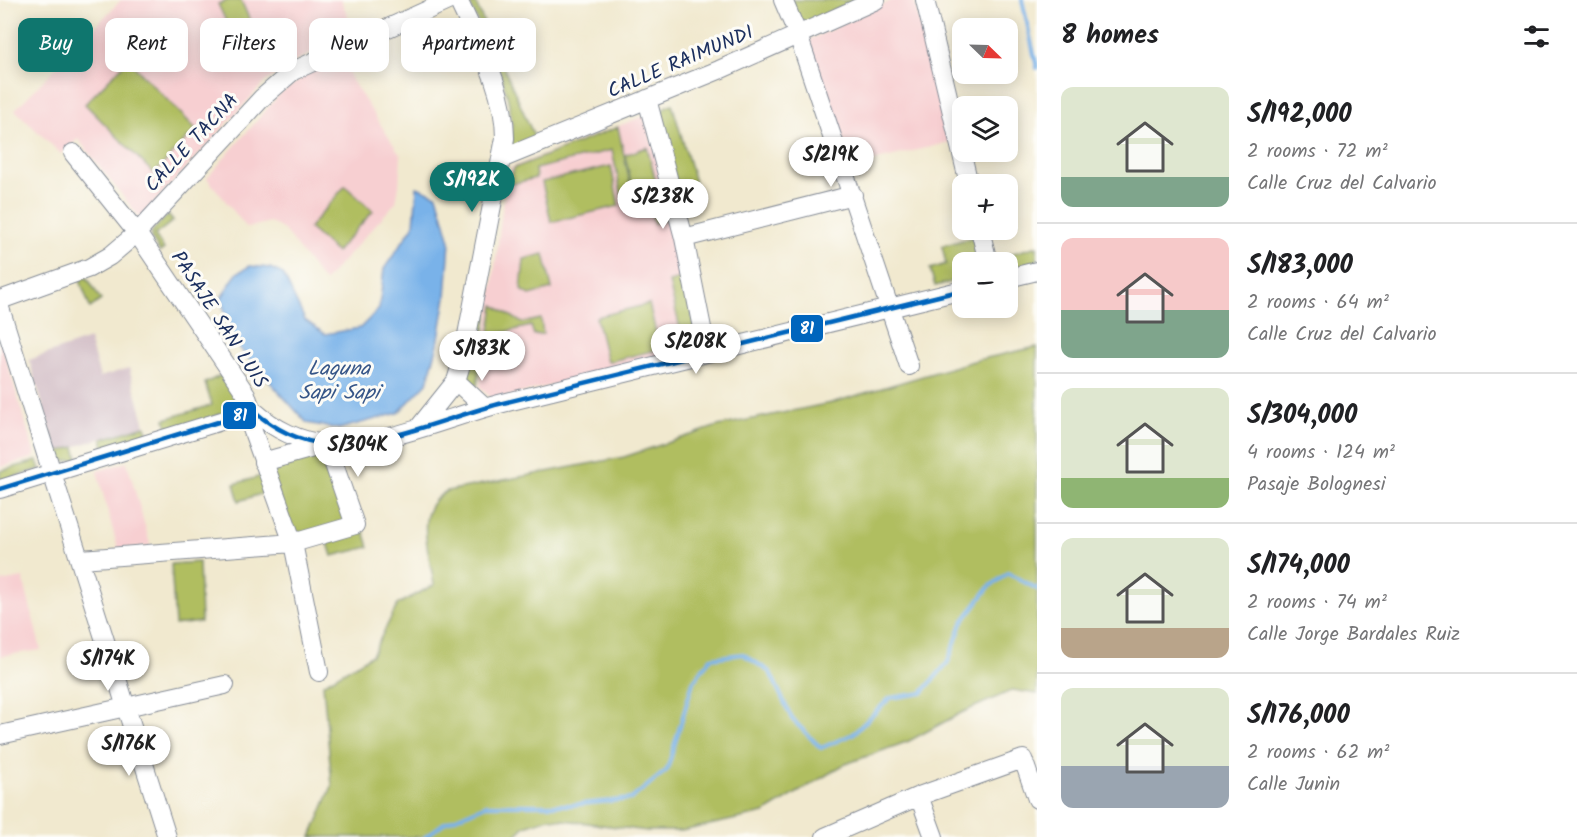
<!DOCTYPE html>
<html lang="en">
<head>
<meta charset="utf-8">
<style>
  body { margin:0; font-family:Kalam,sans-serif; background:#f2f2f2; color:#202124; height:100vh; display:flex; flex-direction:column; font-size:22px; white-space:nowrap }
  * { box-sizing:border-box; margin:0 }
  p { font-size:20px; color:#757577 }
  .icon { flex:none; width:33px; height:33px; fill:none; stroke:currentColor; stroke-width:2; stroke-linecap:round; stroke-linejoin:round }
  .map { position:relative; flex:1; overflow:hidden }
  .details { display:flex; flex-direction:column; background:#fff; width:540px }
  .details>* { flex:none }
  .top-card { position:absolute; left:18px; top:18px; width:570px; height:54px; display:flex; gap:12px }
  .needle { width:39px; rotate:113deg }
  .controls { position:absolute; left:952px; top:18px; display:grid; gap:12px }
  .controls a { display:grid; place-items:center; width:66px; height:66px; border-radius:12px; background:#fff; box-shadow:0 3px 15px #0003; font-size:30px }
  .price { position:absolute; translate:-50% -51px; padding:0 14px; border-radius:21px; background:#fff; color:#222; font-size:20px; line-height:39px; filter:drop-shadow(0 2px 3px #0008) }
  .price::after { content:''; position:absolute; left:50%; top:36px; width:18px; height:14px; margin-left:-9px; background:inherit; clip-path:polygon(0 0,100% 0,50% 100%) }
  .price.current { background:#0f766e; color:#fff }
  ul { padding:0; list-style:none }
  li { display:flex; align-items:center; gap:18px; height:150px; padding:0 24px }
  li+li { border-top:2px solid #e0e0e0 }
  li span { display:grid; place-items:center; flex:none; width:168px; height:120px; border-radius:12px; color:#555 }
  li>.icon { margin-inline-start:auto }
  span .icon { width:72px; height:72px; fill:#fffc; stroke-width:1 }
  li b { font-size:26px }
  h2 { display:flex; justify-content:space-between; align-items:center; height:72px; padding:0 24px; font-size:26px }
  .chip { padding:0 21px; border-radius:12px; background:#fff; box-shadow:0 3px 15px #0003; font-size:21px; line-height:54px }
  .chip.current { background:#0f766e; color:#fff }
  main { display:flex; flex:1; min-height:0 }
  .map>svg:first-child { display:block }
  .built { fill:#f7cfd1 }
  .industrial { fill:#d2bdc6 }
  .green { fill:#b0be60; stroke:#66765f; stroke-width:1.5 }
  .water { fill:#79b2e9; stroke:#4a70a4; stroke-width:1.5 }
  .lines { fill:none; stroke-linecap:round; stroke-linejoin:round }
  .stream { stroke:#79b2e9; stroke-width:4 }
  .minor-casing { stroke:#868c96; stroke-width:20 }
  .minor { stroke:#fff; stroke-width:18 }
  .bus-1-casing { stroke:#fdfcf7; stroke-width:9 }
  .bus-1 { stroke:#0065bd; stroke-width:4.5 }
  .labels { text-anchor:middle; stroke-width:6; stroke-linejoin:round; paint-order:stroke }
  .street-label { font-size:20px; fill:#1b2f5e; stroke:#fdfcf7 }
  .water-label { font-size:21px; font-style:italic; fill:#375688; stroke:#fdfcf7 }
  .line-badge { stroke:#fdfcf7; stroke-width:2 }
  .badge-label { font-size:16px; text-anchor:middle; font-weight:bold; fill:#fff }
</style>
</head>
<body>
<main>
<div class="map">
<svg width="1037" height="837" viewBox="0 0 1037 837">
  <rect width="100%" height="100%" fill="#fdfcf7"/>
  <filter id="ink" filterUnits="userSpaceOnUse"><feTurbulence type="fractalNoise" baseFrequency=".0167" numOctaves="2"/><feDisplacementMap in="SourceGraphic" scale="12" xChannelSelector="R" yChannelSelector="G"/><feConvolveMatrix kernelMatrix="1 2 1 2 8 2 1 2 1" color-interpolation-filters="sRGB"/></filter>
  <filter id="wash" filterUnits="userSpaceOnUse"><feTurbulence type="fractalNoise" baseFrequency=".008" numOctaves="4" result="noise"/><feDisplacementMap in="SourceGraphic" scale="24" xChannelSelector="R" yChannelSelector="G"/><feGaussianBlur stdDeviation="1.35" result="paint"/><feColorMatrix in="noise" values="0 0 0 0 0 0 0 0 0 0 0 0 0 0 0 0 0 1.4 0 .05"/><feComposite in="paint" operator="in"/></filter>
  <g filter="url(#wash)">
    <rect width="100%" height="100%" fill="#f1e9cf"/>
    <path class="built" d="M 121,0 L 341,0 L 355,33 L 299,59 L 265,82 L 140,218 L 78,139 L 61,154 L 15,110 Z
      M 893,0 L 914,0 L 950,142 L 849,167 L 809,40 Z
      M 342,58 L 353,82 L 401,156 L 399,186 L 396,202 L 324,282 L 284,230 L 270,222 L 247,228 L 207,178 L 279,95 L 309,73 Z
      M 644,116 L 675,218 L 697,349 L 493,400 L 480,387 L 506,180 L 512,167 Z
      M 0,339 L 35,455 L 33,458 L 0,467 Z
      M 127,462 L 150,544 L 150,546 L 118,549 L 97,471 Z
      M 23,578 L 41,650 L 0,656 L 0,582 Z"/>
    <path class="industrial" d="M 89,339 L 100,377 L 129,368 L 145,425 L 57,452 L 29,360 Z"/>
    <path class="green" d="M 229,0 L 241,0 L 259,42 L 240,52 L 218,4 Z
      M 794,0 L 858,0 L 805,23 L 798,20 L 790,1 Z
      M 475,2 L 534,136 L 539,139 L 516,148 L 512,144 C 515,93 490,49 470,4 Z
      M 128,60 L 196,129 L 154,174 L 85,104 Z
      M 672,104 L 695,182 L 677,187 L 660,114 L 665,107 Z
      M 618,127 L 635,207 L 624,207 L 612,150 L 535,169 L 536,178 L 508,185 L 514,168 Z
      M 647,147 L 657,186 L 633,191 L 625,155 Z
      M 611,166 L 619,206 L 551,222 L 542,182 Z
      M 345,186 L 373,211 L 336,252 L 309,228 Z
      M 658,190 L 666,220 L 654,223 L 646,193 Z
      M 168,215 L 173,221 L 155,235 L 164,249 L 160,252 L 151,238 L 152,231 Z
      M 973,237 L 979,262 L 963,262 L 963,279 L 935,286 L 930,269 L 946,264 L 942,246 Z
      M 1037,246 L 1037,261 L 1008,269 L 1008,262 L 998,262 L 997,258 Z
      M 544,254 L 552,289 L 530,295 L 521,290 L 524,259 Z
      M 87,277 L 101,300 L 90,308 L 80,280 Z
      M 687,277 L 697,349 L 667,356 L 663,338 L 681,333 L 669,282 Z
      M 489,288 L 491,289 L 477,386 L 467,376 Z
      M 649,304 L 660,349 L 607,362 L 596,317 Z
      M 494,305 L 522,323 L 541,319 L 543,334 L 534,335 L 531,326 L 489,336 Z
      M 1037,347 L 1037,694 L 1013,690 L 961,713 L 909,741 L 843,765 L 764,813 L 682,831 L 647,831 L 549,818 L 525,826 L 514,837 L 311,837 L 332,786 L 323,684 L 372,655 L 398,604 L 434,585 C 430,551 411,511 447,491 L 624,457 L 718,426 L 831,403 L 977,360 Z
      M 222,375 L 242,405 L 169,435 L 165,419 L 212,405 L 205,383 Z
      M 145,426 L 149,438 L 105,450 L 102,439 Z
      M 51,433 L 57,452 L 75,447 L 78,459 L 60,462 L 54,458 L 45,436 Z
      M 323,448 L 348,523 L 296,541 L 267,466 Z
      M 37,461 L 40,469 L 0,481 L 0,471 Z
      M 262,476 L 267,492 L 239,501 L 234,484 Z
      M 364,531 L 369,547 L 332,556 L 328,543 Z
      M 199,562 L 201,622 L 175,625 L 171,564 Z"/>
    <path class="water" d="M 417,187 L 437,195 L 450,241 L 446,297 L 438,344 L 427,383 L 398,413 L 339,429 L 307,423 L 232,340 L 221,298 L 237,273 L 250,266 L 270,268 L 283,274 L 305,320 L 325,334 L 360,328 L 379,309 L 384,269 L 414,225 Z"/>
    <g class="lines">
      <path class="stream" d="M 1022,0 L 1037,68
        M 425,837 L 444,823 L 486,805 L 571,805 L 631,799 L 667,770 L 693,682 L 711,658 L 743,654 L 770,672 L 792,719 L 821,748 L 853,734 L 890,698 L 922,693 L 948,662 L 962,623 L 989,587 L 1008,573 L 1037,589"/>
    </g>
  </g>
  <g filter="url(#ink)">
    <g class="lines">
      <g class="minor-casing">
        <path id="minor" d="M 783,0 L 798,35 L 909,366
          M 925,0 L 969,184
          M 647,99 L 684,238 L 707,353
          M 73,153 L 137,233 L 246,394 L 250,406 L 251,426 L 293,543 L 319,672
          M 501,159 L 719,70 L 876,0
          M 980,230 L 988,262
          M 684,238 L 853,195
          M 1008,278 L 1037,271
          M 0,300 L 89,268 L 110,256 L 137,233 L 262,98 L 293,71 L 450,0
          M 0,308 L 167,837
          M 456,381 L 485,408
          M 420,426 L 456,381 L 462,361 L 505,138 C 505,88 478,44 458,0
          M 0,489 L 254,411 C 274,429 300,442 327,444 C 383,447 445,418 499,404 C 654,366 808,328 963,290
          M 81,559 L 293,543 L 355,525 L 327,444 L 263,462
          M 0,735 L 225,685
          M 919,796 L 934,837
          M 825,837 L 919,796 L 1023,759 L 1037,799"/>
      </g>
      <use href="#minor" class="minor"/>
      <g class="bus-1-casing">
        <path id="bus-1" d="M 0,489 L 254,411 C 274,429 300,442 327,444 C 383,447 445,418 499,404 C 654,366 808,328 963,290"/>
      </g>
      <use href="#bus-1" class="bus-1"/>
    </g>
  </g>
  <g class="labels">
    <g class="street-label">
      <text transform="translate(680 61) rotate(-23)" y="7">CALLE RAIMUNDI</text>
      <text transform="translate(191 142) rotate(-47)" y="7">CALLE TACNA</text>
      <text transform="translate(220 319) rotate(57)" y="7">PASAJE SAN LUIS</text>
    </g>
    <g class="water-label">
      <text x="339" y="375">Laguna<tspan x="339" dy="24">Sapi Sapi</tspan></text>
    </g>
  </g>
  <g class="line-badge">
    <rect x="790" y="314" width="34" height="29" rx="6" fill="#0065bd"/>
    <rect x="222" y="401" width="35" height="29" rx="6" fill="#0065bd"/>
  </g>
  <g class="badge-label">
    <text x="807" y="334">81</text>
    <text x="240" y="421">81</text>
  </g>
</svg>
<div class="controls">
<a><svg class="needle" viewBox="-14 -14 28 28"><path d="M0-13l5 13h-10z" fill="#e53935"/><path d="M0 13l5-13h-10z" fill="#757577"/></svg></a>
<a><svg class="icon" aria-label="layers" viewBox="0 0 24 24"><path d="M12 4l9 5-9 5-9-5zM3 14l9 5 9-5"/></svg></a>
<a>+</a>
<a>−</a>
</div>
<b class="price" style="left:831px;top:188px">S/219K</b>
<b class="price current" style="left:472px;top:213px">S/192K</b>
<b class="price" style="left:663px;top:230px">S/238K</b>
<b class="price" style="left:696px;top:375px">S/208K</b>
<b class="price" style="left:482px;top:382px">S/183K</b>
<b class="price" style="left:358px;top:478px">S/304K</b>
<b class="price" style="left:108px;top:692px">S/174K</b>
<b class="price" style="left:129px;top:777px">S/176K</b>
<div class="top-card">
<a class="chip current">Buy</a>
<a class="chip">Rent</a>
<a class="chip">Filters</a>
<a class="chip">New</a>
<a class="chip">Apartment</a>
</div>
</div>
<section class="details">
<h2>8 homes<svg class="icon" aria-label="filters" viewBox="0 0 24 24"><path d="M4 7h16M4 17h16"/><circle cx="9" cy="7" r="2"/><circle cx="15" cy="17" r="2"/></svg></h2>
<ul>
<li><span style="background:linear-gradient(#dfe7d0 75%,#7fa58c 0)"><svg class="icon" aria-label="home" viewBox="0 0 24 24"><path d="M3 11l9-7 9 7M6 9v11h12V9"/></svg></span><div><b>S/192,000</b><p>2 rooms · 72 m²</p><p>Calle Cruz del Calvario</p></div></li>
<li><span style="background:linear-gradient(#f6c9c9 60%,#7fa58c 0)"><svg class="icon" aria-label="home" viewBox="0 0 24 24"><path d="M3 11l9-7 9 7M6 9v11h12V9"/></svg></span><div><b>S/183,000</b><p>2 rooms · 64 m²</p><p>Calle Cruz del Calvario</p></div></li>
<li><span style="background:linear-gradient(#dfe7d0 75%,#8fb573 0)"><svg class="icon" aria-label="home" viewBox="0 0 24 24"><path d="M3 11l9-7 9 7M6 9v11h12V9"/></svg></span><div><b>S/304,000</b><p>4 rooms · 124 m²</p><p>Pasaje Bolognesi</p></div></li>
<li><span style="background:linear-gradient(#dfe7d0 75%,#b9a48a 0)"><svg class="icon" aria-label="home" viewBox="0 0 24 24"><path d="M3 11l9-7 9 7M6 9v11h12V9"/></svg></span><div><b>S/174,000</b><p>2 rooms · 74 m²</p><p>Calle Jorge Bardales Ruiz</p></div></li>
<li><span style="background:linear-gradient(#dfe7d0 65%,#9aa5b1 0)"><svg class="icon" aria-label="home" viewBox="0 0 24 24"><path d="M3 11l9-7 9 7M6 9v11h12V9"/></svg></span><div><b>S/176,000</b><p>2 rooms · 62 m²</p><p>Calle Junin</p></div></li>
</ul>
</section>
</main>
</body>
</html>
